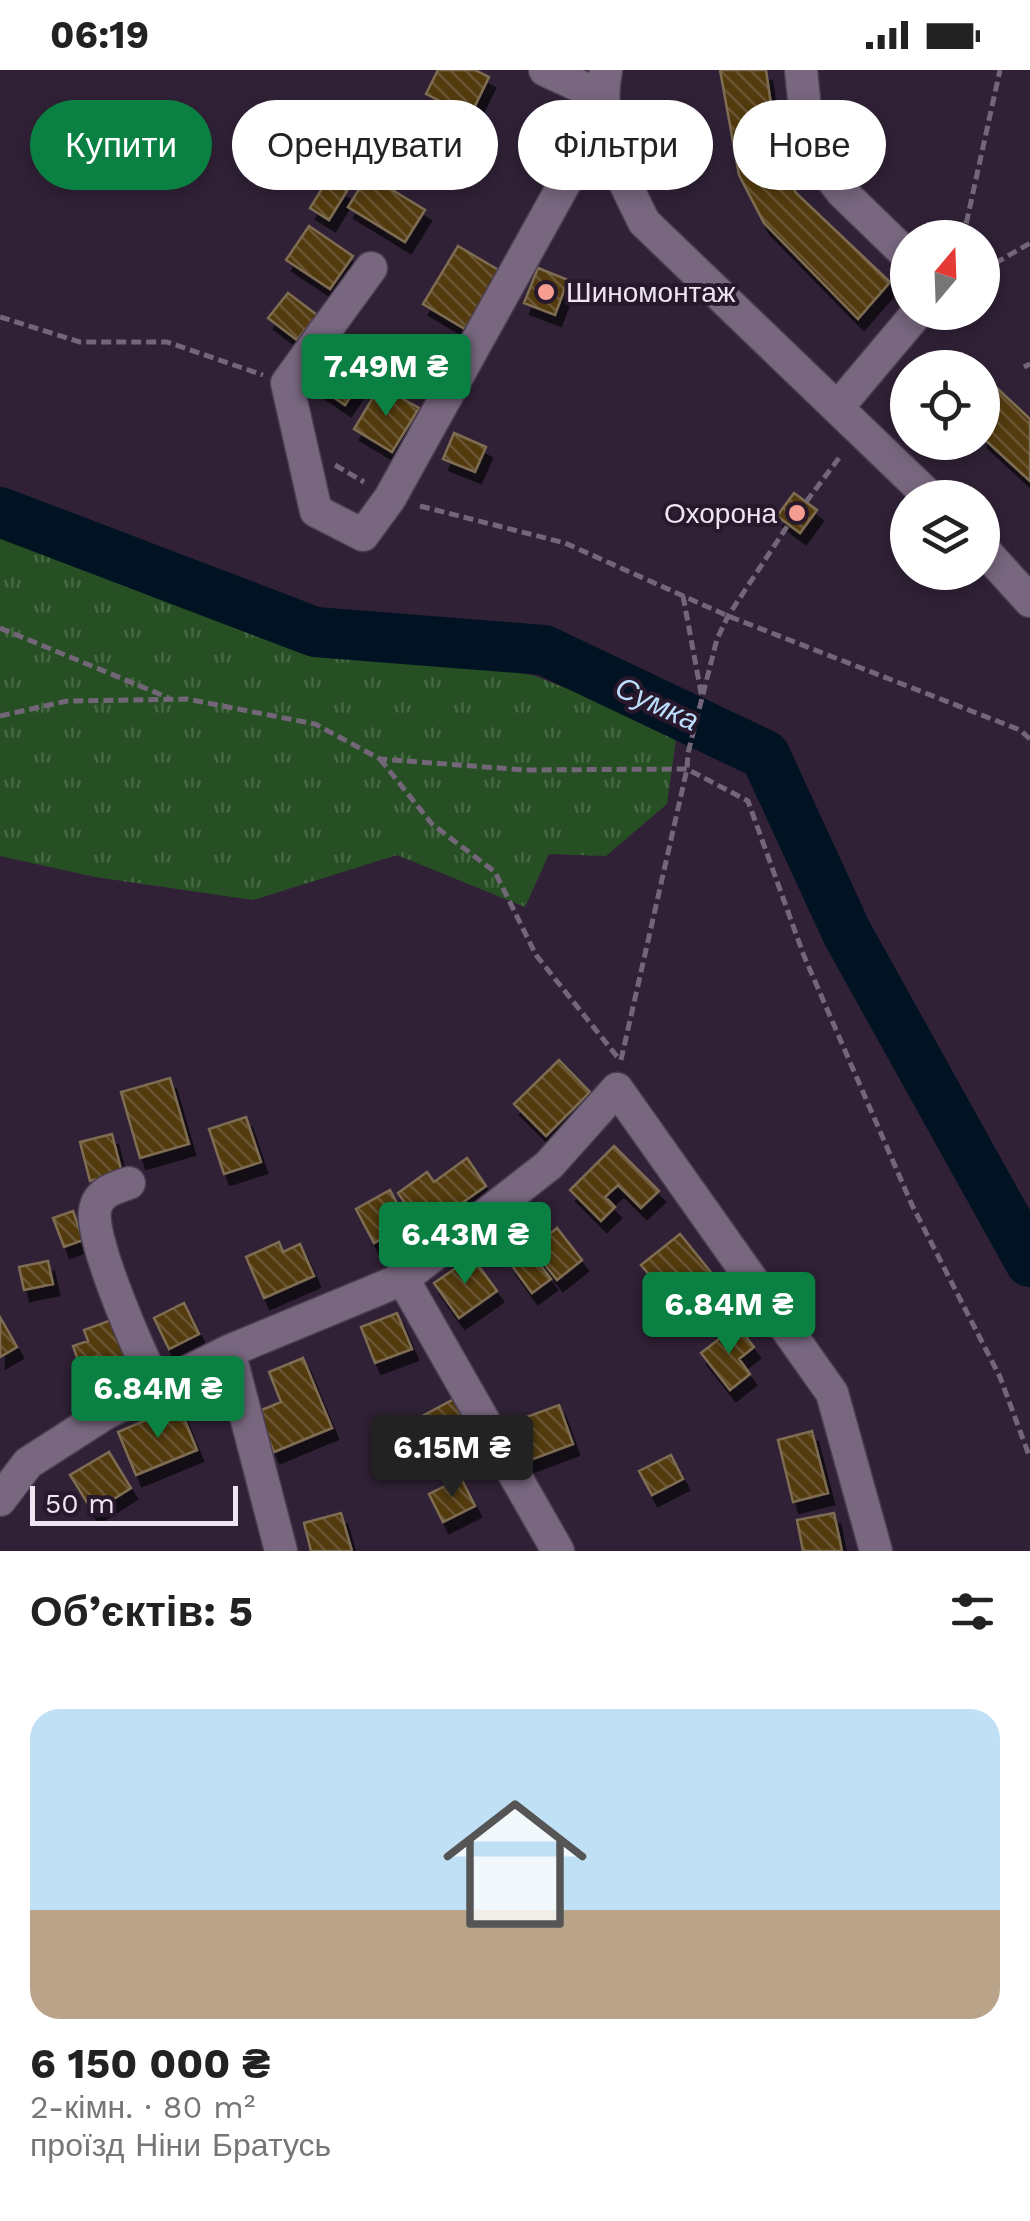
<!DOCTYPE html>
<html lang="uk">
<head>
<meta charset="utf-8">
<style>
  body { margin:0; font-family:"Work Sans",sans-serif; background:#f6f6f6; color:#222; height:100vh; display:flex; flex-direction:column; font-size:38px; white-space:nowrap }
  * { box-sizing:border-box; margin:0 }
  p { font-size:32px; color:#767676 }
  .icon { flex:none; width:55px; height:55px; fill:none; stroke:currentColor; stroke-width:2; stroke-linecap:round; stroke-linejoin:round }
  .map { position:relative; height:1481px; overflow:hidden }
  .side { display:flex; flex-direction:column; background:#fff; flex:1 }
  .side>* { flex:none }
  .hud { position:absolute; left:30px; top:30px; width:970px; height:90px; display:flex; gap:20px }
  .needle { width:65px; rotate:19deg }
  .fabs { position:absolute; left:890px; top:150px; display:grid; gap:20px }
  .fabs a { display:grid; place-items:center; width:110px; height:110px; border-radius:50%; background:#fff; box-shadow:0 5px 15px #0003; font-size:50px }
  .scale { position:absolute; left:30px; bottom:25px; width:208px; box-sizing:border-box; padding-left:10px; border:5px solid #eee4f2; border-top:0; font-size:28px; line-height:35px; white-space:nowrap; color:#eee4f2; -webkit-text-stroke:8px #27182c; paint-order:stroke }
  .price { position:absolute; translate:-50% -85px; padding:0 22px; border-radius:10px; background:#0b8043; color:#fff; font-size:32px; line-height:65px; filter:drop-shadow(0 2px 5px #0008) }
  .price::after { content:''; position:absolute; left:50%; top:60px; width:30px; height:22px; margin-left:-15px; background:inherit; clip-path:polygon(0 0,100% 0,50% 100%) }
  .price.on { background:#222; color:#fff }
  ul { padding:0; list-style:none }
  li { display:grid; align-content:center; gap:20px; height:530px; padding:0 30px }
  li+li { border-top:2px solid #e0e0e0 }
  li span { display:grid; place-items:center; height:310px; border-radius:30px; color:#555 }
  li>.icon { margin-inline-start:auto }
  span .icon { width:180px; height:180px; fill:#fffc; stroke-width:1 }
  li b { font-size:42px }
  h2 { display:flex; justify-content:space-between; align-items:center; height:120px; padding:0 30px; font-size:42px }
  .chip { padding:0 35px; border-radius:45px; background:#fff; box-shadow:0 5px 15px #0003; font-size:35px; line-height:90px }
  .chip.on { background:#0b8043; color:#fff }
  .status { display:flex; justify-content:space-between; align-items:center; height:70px; padding:0 50px; background:#fff; direction:ltr }
  .status svg { height:28px; fill:currentColor }
  .map>svg:first-child { display:block }
  .grass { fill:url(#grass-tufts) }
  .lines { fill:none; stroke-linecap:round; stroke-linejoin:round }
  .river { stroke:#011323; stroke-width:50 }
  .building { fill:url(#building-back-hatch); stroke:#7e6d53; stroke-width:2.5; filter:url(#shadow) }
  .minor-casing { stroke:#4b3e51; stroke-width:35 }
  .path { stroke:#736678; stroke-width:5; stroke-dasharray:10 5; stroke-linecap:butt }
  .minor { stroke:#78677f; stroke-width:32 }
  .poi-dot { fill:#f59d90; stroke:#27182c; stroke-width:4 }
  .labels { text-anchor:middle; stroke-width:8; stroke-linejoin:round; paint-order:stroke }
  .poi-label { font-size:28px; fill:#eee4f2; stroke:#27182c; text-anchor:start }
  .water-label { font-size:30px; font-style:italic; fill:#bbddfb; stroke:#27182c }
</style>
</head>
<body>
<div class="status"><b>06:19</b><svg viewBox="0 0 49 12"><path d="M0 12V9h3v3zM5 12V6h3v6zM10 12V3h3v9zM15 12V0h3v12zM26 1h20v11H26zM47 4h2v5h-2z"/></svg></div>
<div class="map">
<svg width="1030" height="1481" viewBox="0 0 1030 1481">
  <defs>
    <pattern id="grass-tufts" width="24" height="20" patternUnits="userSpaceOnUse" patternTransform="scale(2.5)"><rect width="24" height="20" fill="#265023"/><path d="M3 7l-1-3M5 7V3M7 7l1-3M15 17l-1-3M17 17v-4M19 17l1-3" fill="none" stroke="#466943"/></pattern>
    <pattern id="building-back-hatch" width="6" height="6" patternUnits="userSpaceOnUse" patternTransform="scale(2.5)"><rect width="6" height="6" fill="#523b11"/><path d="M-1 5l2 2M0 0l6 6M5-1l2 2" fill="none" stroke="#6b5734"/></pattern>
    <filter id="shadow"><feDropShadow dx="6" dy="11" stdDeviation="0" flood-color="#0009"/></filter>
  </defs>
  <rect width="100%" height="100%" fill="#302136"/>
  <path class="grass" d="M 0,442 L 315,562 L 535,606 L 677,662 L 667,734 L 606,786 L 549,784 L 525,837 L 397,785 L 253,830 L 95,807 L 0,786 Z"/>
  <g class="lines">
    <path class="river" d="M 0,442 L 315,562 L 544,580 L 765,685 L 847,863 L 1030,1192"/>
  </g>
  <path class="building" d="M 438,0 L 475,0 L 489,7 L 470,46 L 426,24 Z
    M 720,0 L 766,0 L 779,91 L 796,123 L 890,212 L 858,249 L 764,153 L 739,105 Z
    M 368,105 L 425,140 L 405,172 L 348,137 Z
    M 328,109 L 347,121 L 329,150 L 310,138 Z
    M 309,156 L 353,186 L 330,219 L 286,190 Z
    M 458,176 L 500,201 L 465,259 L 423,234 Z
    M 538,198 L 568,210 L 555,245 L 524,233 Z
    M 288,223 L 317,245 L 297,270 L 268,248 Z
    M 336,275 L 370,298 L 345,335 L 311,312 Z
    M 982,304 L 1030,349 L 1030,411 L 982,367 Z
    M 380,316 L 419,338 L 392,382 L 354,359 Z
    M 454,363 L 486,377 L 475,402 L 443,389 Z
    M 794,423 L 817,440 L 800,463 L 777,446 Z
    M 559,990 L 590,1022 L 546,1066 L 514,1034 Z
    M 170,1008 L 189,1074 L 140,1088 L 121,1022 Z
    M 246,1047 L 261,1092 L 224,1104 L 209,1059 Z
    M 112,1064 L 122,1103 L 90,1111 L 80,1072 Z
    M 614,1076 L 659,1121 L 641,1138 L 618,1115 L 605,1127 L 615,1137 L 601,1151 L 570,1120 Z
    M 467,1088 L 486,1116 L 424,1160 L 398,1123 L 427,1102 L 434,1112 Z
    M 390,1120 L 408,1154 L 374,1173 L 356,1139 Z
    M 73,1141 L 83,1170 L 64,1177 L 53,1148 Z
    M 557,1158 L 582,1190 L 557,1210 L 532,1178 Z
    M 680,1164 L 714,1206 L 676,1237 L 641,1195 Z
    M 279,1172 L 283,1182 L 300,1174 L 314,1206 L 264,1228 L 246,1187 Z
    M 528,1179 L 551,1209 L 532,1223 L 510,1193 Z
    M 472,1187 L 497,1221 L 459,1248 L 434,1213 Z
    M 48,1191 L 53,1214 L 24,1220 L 19,1197 Z
    M 184,1233 L 199,1264 L 169,1279 L 154,1248 Z
    M 397,1243 L 412,1279 L 375,1293 L 361,1257 Z
    M 0,1247 L 17,1277 L 0,1287 Z
    M 114,1249 L 132,1300 L 106,1309 L 97,1286 L 79,1293 L 73,1276 L 88,1271 L 84,1260 Z
    M 737,1255 L 754,1277 L 739,1289 L 750,1304 L 730,1320 L 701,1283 Z
    M 303,1288 L 332,1358 L 274,1382 L 257,1342 L 281,1332 L 269,1302 Z
    M 456,1328 L 479,1370 L 436,1393 L 413,1351 Z
    M 559,1335 L 573,1374 L 528,1391 L 513,1352 Z
    M 179,1336 L 197,1380 L 136,1405 L 118,1362 Z
    M 812,1361 L 828,1423 L 793,1432 L 778,1370 Z
    M 109,1382 L 131,1418 L 93,1442 L 70,1405 Z
    M 671,1385 L 683,1409 L 652,1425 L 639,1401 Z
    M 461,1408 L 475,1436 L 443,1452 L 429,1424 Z
    M 341,1443 L 352,1481 L 311,1481 L 304,1453 Z
    M 834,1443 L 842,1481 L 803,1481 L 797,1450 Z"/>
  <g class="lines">
    <g class="minor-casing">
      <path id="minor" d="M 606,0 C 595,54 620,104 644,152 L 931,428
        M 801,0 L 809,79 L 842,122 L 908,186
        M 371,198 L 287,313 L 316,441 L 363,465 L 390,428 L 583,80 L 601,26 L 545,0
        M 838,337 L 918,242
        M 982,478 L 1030,531
        M 129,1113 C 114,1118 97,1123 95,1141 C 90,1171 141,1286 157,1317
        M 403,1209 L 558,1481
        M 229,1281 L 281,1481
        M 0,1430 L 28,1393 L 106,1343 L 229,1281 L 403,1209 L 549,1095 L 617,1019 L 832,1323 L 876,1481"/>
    </g>
    <path class="path" d="M 963,168 L 1000,0
      M 982,201 L 1030,173
      M 0,247 L 80,272 L 167,272 L 263,305
      M 1024,297 L 1030,294
      M 335,395 L 364,412
      M 806,432 L 839,388
      M 420,436 L 565,473 L 728,546 L 1020,660 L 1030,669
      M 683,526 L 702,628
      M 0,558 L 169,628
      M 0,646 L 67,631 L 187,629 L 315,654 L 380,689 L 526,700 L 687,699 L 748,731 L 804,886 L 912,1135 L 1000,1307 L 1030,1388
      M 380,689 L 432,754 L 495,802 L 536,885 L 619,989
      M 621,990 L 687,699 L 688,683 L 717,569 L 728,546 L 788,455"/>
    <use href="#minor" class="minor"/>
  </g>
  <g class="poi-dot">
    <circle cx="546" cy="222" r="10"/>
    <circle cx="797" cy="443" r="10"/>
  </g>
  <g class="labels">
    <g class="poi-label">
      <text x="566" y="232">Шиномонтаж</text>
      <text x="777" y="453" text-anchor="end">Охорона</text>
    </g>
    <g class="water-label">
      <text transform="translate(657 634) rotate(25)" y="10">Сумка</text>
    </g>
  </g>
</svg>
<div class="fabs">
<a><svg class="needle" viewBox="-14 -14 28 28"><path d="M0-13l5 13h-10z" fill="#e53935"/><path d="M0 13l5-13h-10z" fill="#767676"/></svg></a>
<a><svg class="icon" aria-label="locate" viewBox="0 0 24 24"><circle cx="12" cy="12" r="6"/><path d="M12 2v4M12 18v4M2 12h4M18 12h4"/></svg></a>
<a><svg class="icon" aria-label="layers" viewBox="0 0 24 24"><path d="M12 4l9 5-9 5-9-5zM3 14l9 5 9-5"/></svg></a>
</div>
<div class="scale">50 m</div>
<b class="price" style="left:386px;top:349px">7.49M ₴</b>
<b class="price" style="left:465px;top:1217px">6.43M ₴</b>
<b class="price" style="left:729px;top:1287px">6.84M ₴</b>
<b class="price" style="left:158px;top:1371px">6.84M ₴</b>
<b class="price on" style="left:452px;top:1430px">6.15M ₴</b>
<div class="hud">
<a class="chip on">Купити</a>
<a class="chip">Орендувати</a>
<a class="chip">Фільтри</a>
<a class="chip">Нове</a>
</div>
</div>
<section class="side">
<h2>Об’єктів: 5<svg class="icon" aria-label="filters" viewBox="0 0 24 24"><path d="M4 7h16M4 17h16"/><circle cx="9" cy="7" r="2"/><circle cx="15" cy="17" r="2"/></svg></h2>
<ul>
<li><span style="background:linear-gradient(#bfe0f5 65%,#b9a48a 0)"><svg class="icon" aria-label="home" viewBox="0 0 24 24"><path d="M3 11l9-7 9 7M6 9v11h12V9"/></svg></span><div><b>6 150 000 ₴</b><p>2-кімн. · 80 m²</p><p>проїзд Ніни Братусь</p></div></li>
</ul>
</section>
</body>
</html>
